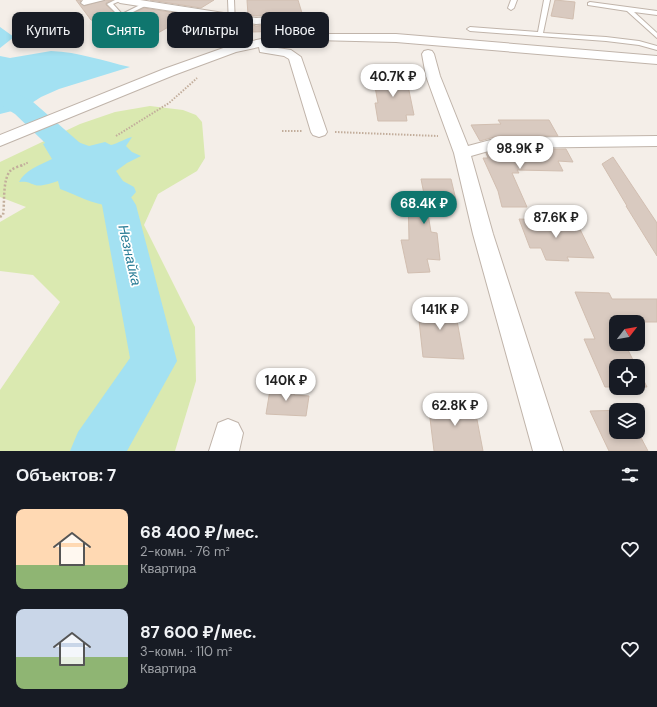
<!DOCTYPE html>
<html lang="ru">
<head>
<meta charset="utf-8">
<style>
  body { margin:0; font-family:"DM Sans",sans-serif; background:#242831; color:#f1f3f6; height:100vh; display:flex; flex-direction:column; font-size:15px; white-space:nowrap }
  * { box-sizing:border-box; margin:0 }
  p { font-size:13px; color:#9ea1a6 }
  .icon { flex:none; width:22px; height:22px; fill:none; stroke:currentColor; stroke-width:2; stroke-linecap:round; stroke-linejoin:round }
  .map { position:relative; height:451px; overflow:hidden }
  .sheet { display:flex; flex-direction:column; background:#171b24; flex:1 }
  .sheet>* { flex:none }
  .top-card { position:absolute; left:12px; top:12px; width:400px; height:36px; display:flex; gap:8px }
  .needle { width:26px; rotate:59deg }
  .fabs { position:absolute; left:609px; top:315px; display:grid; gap:8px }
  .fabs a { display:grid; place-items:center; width:36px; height:36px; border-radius:8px; background:#171b24; box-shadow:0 2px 6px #0003; font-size:20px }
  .price { position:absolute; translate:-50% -34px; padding:0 9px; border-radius:14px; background:#fff; color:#222; font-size:13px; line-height:26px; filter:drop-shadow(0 1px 2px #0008) }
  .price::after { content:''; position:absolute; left:50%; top:24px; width:12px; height:9px; margin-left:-6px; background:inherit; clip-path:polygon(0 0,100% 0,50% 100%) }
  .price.selected { background:#0f766e; color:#fff }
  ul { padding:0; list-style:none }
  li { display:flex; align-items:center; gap:12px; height:100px; padding:0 16px }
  li span { display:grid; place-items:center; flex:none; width:112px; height:80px; border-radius:8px; color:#555 }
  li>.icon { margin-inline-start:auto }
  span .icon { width:48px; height:48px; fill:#fffc; stroke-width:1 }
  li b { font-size:17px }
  h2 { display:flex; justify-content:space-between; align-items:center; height:48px; padding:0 16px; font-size:17px }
  .tag { padding:0 14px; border-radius:8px; background:#171b24; box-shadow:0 2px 6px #0003; font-size:14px; line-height:36px }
  .tag.selected { background:#0f766e; color:#fff }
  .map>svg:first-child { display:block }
  .green { fill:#dae9b0 }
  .water { fill:#a3e1f2 }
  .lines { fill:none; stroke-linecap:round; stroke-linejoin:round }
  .river { fill:#a3e1f2; fill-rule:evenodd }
  .building { fill:#d9cac0; stroke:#d1beb0 }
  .lane-casing { stroke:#c0b4aa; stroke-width:2 }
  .street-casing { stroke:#c0b4aa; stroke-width:2 }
  .path-far1 { stroke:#c2ad9b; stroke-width:2; stroke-dasharray:1.5 1.5; stroke-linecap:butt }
  .path { stroke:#c2ad9b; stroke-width:2.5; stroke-dasharray:2 2; stroke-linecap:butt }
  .lane { fill:#fff; fill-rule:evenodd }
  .street { fill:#fff; fill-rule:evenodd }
  .labels { text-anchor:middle; stroke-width:3.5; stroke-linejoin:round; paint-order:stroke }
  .water-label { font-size:14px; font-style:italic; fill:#277b95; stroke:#fff }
</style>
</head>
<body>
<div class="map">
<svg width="657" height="451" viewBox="0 0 657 451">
  <rect width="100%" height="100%" fill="#f4eee8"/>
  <path class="green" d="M 150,106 L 183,110 L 196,115 L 202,122 L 205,158 L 197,171 L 158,194 L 144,225 L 195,327 L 196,381 L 175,451 L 0,451 L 0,390 L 60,302 L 33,275 L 0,271 L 0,222 L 26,207 L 0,197 L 0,162 L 80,124 L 115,112 Z"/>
  <path class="water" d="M 0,27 L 14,37 L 0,48 Z
    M 51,51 C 79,52 103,61 130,67 L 59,89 L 41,97 L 24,108 L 0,114 L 0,56 L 10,58 Z
    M 58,137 L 72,140 L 89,146 L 105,142 L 111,145 C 119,143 124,139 132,137 L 126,146 L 132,152 L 141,156 L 127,163 L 116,171 L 123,181 L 134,187 L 136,192 C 133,195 130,199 127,201 C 108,214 78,195 60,189 L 58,181 C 51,183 41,187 35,185 C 27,182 27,181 19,182 C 25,170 40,165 52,159 L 43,144 Z"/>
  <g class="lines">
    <path class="river" d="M 0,87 L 9,90 L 33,102 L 118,176 L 122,183 L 136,205 L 177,361 L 127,451 L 70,451 L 78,432 L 130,358 L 102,205 L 92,188 L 15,114 L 0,105 Z"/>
  </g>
  <path class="building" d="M 76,0 L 81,0 L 80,3 L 84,6 L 105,0 L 112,0 L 106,3 L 106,5 L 121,19 L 144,8 L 189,15 L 158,33 L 91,20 Z
    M 150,0 L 214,0 L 201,8 Z
    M 247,0 L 298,0 L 302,13 L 256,16 L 248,15 Z
    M 555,0 L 575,2 L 573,19 L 551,16 Z
    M 304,22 L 306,30 L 253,32 L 253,29 L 249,29 L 249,24 L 256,26 Z
    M 373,76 L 406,76 L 414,115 L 406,115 L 407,121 L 378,121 L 375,103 L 378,103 Z
    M 498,120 L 549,120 L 558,136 L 498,136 L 480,141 L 471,125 L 501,124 Z
    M 566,149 L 573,162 L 558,161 L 563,171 L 517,170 L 519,173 L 512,173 L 527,207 L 502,207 L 498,191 L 483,158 L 488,158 L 486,153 L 499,150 Z
    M 613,157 L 657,223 L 657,256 L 626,206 L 627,206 L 602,164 Z
    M 421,179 L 451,179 L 456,200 L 425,199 L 425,196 L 431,232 L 437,233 L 440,260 L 427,259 L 430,272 L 408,273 L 401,240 L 409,240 L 408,193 L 424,194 Z
    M 519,219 L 576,221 L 594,258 L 567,257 L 569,261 L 546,260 L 541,248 L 530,248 Z
    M 575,292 L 609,293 L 612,299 L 657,299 L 657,322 L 614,322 L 616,326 L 616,344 L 625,344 L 636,366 L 616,366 L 616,387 L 605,387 L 584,339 L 595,339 Z
    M 417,302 L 454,304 L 464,359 L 423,357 Z
    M 638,369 L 647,387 L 638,387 Z
    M 271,384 L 295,386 L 294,395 L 309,396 L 306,416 L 266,414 Z
    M 428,402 L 474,404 L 483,451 L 434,451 Z
    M 616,410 L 616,432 L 638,432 L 648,451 L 609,451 L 590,411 L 627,410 Z"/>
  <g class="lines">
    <g class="lane-casing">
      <path id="lane" d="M 83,0 L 104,0 L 84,5 L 81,3 Z
        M 115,0 L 122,0 L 113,4 L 122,14 L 144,3 L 149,4 L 121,18 L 107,4 Z
        M 228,0 L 234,0 L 236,49 L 233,51 L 230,49 Z
        M 511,0 L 517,0 L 514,8 L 511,10 L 508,8 Z
        M 544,0 L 550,0 L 543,33 L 606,37 L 639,41 L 657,46 L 657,50 L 639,45 L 606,41 L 470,31 L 467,29 L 470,27 L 538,32 Z
        M 590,2 L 657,11 L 657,15 L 634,12 L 657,33 L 657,38 L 627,11 L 588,5 L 588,3 Z
        M 207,11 L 210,13 L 209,14 L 177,33 L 172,32 Z"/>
    </g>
    <g class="street-casing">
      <path id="street" d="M 115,0 L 140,0 L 256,18 L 313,14 L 318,17 L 313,20 L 256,24 L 120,3 Z
        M 315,34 L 396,34 L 657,56 L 657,64 L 396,42 L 315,40 L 270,45 L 271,47 L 291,50 L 301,57 L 327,132 L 325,135 L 319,137 L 313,135 L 311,132 L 289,59 L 284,56 L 260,52 L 259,47 L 236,52 L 174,75 L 0,146 L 0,135 L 164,69 L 229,46 L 266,38 Z
        M 428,50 L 432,51 L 434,54 L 440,76 L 468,146 L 498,138 L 657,136 L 657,146 L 499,148 L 471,156 L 493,234 L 563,451 L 533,451 L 473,234 L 454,153 L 426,76 L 422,54 L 424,51 Z
        M 228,419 L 238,423 L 243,433 L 239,451 L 209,451 L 218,423 Z"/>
    </g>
    <path class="path-far1" d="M 282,131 L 302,131
      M 335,132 L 438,136
      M 116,136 L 169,103 L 197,78
      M 21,166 L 29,162"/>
    <path class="path" d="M 0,217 L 3,215 C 5,203 2,179 11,170 C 14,168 19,166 23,165"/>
    <use href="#lane" class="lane"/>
    <use href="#street" class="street"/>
  </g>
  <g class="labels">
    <g class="water-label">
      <text transform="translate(130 255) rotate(77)" y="5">Незнайка</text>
    </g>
  </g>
</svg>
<div class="fabs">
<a><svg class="needle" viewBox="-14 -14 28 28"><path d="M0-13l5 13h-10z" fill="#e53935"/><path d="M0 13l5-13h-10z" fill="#9ea1a6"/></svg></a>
<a><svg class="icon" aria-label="locate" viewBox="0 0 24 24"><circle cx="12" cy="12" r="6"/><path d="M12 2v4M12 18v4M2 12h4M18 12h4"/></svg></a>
<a><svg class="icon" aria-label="layers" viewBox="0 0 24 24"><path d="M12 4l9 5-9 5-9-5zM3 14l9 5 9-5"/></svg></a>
</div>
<b class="price" style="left:393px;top:98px">40.7K ₽</b>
<b class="price" style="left:520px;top:170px">98.9K ₽</b>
<b class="price selected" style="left:424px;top:225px">68.4K ₽</b>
<b class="price" style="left:556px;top:239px">87.6K ₽</b>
<b class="price" style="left:440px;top:331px">141K ₽</b>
<b class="price" style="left:286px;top:402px">140K ₽</b>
<b class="price" style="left:455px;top:427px">62.8K ₽</b>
<div class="top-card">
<a class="tag">Купить</a>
<a class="tag selected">Снять</a>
<a class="tag">Фильтры</a>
<a class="tag">Новое</a>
</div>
</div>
<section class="sheet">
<h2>Объектов: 7<svg class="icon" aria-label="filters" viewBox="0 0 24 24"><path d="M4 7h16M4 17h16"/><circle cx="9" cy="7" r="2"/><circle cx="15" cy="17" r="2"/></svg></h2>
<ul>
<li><span style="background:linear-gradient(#ffd9b3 70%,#8fb573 0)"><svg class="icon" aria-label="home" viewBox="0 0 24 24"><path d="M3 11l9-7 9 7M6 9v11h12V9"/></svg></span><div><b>68 400 ₽/мес.</b><p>2-комн. · 76 m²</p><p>Квартира</p></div><svg class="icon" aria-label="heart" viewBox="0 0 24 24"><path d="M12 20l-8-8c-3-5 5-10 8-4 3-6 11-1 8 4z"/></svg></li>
<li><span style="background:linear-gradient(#c9d6e8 60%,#8fb573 0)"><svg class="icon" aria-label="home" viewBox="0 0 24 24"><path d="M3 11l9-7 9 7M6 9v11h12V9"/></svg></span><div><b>87 600 ₽/мес.</b><p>3-комн. · 110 m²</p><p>Квартира</p></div><svg class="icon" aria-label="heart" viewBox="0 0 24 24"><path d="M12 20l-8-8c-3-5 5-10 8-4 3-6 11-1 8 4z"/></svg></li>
</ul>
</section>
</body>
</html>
